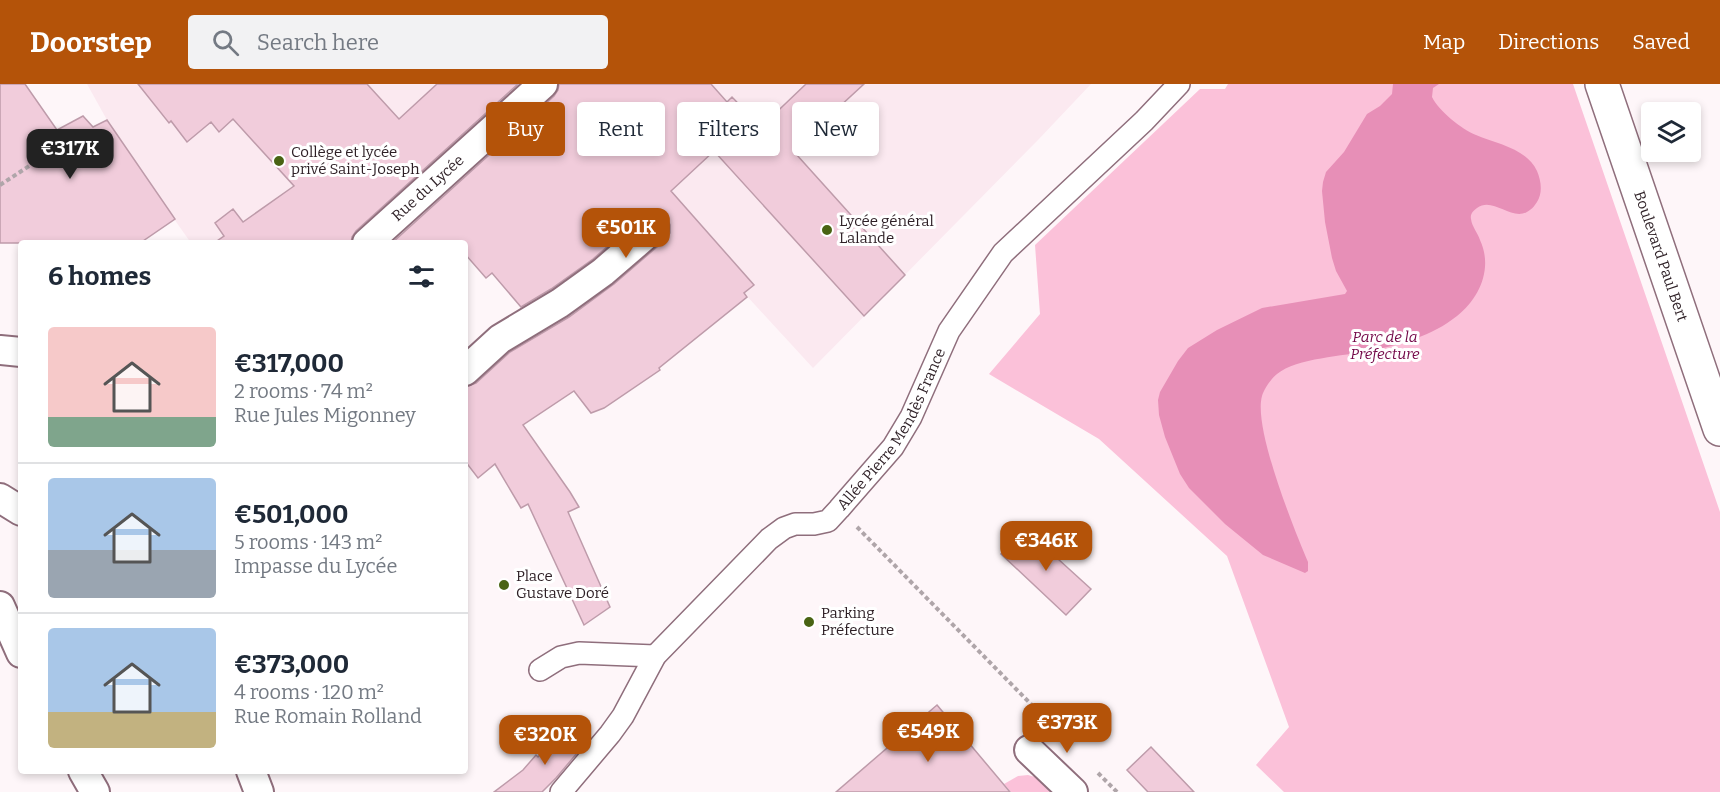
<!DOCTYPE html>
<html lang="en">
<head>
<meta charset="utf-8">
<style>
  body { margin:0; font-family:Bitter,serif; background:#f2f2f3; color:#1f2937; height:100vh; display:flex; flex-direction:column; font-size:22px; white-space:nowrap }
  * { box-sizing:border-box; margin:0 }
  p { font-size:20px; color:#747a83 }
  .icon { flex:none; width:33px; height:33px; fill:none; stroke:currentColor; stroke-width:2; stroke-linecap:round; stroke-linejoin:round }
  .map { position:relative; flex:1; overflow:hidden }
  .sheet { position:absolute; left:18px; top:156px; width:450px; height:534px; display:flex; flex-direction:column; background:#fff; border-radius:6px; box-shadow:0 3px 9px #0003 }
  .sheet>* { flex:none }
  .banner { position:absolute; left:486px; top:18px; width:570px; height:54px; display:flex; gap:12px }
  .controls { position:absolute; left:1641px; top:18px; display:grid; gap:12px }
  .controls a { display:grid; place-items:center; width:60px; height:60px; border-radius:6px; background:#fff; box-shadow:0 3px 9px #0003; font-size:30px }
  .price { position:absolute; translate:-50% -51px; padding:0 14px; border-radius:12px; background:#b45309; color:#fff; font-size:20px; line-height:39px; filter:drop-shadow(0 2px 3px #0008) }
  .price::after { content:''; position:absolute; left:50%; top:36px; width:18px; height:14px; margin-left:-9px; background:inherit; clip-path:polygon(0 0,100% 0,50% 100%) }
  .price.active { background:#222; color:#fff }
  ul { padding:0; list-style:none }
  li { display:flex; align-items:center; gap:18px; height:150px; padding:0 30px }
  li+li { border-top:2px solid #e0e1e3 }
  li span { display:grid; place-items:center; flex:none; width:168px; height:120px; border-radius:6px; color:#555 }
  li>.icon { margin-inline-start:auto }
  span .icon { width:72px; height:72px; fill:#fffc; stroke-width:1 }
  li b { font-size:26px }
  h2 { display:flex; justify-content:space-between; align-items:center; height:72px; padding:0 30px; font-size:26px }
  .tag { padding:0 21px; border-radius:6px; background:#fff; box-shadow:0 3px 9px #0003; font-size:21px; line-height:54px }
  .tag.active { background:#b45309; color:#fff }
  header { display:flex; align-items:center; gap:36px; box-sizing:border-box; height:84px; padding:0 30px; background:#b45309; color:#fff }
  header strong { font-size:28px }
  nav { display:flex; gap:33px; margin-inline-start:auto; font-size:21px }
  .search { width:420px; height:54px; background:#f2f2f3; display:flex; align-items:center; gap:15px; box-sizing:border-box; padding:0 21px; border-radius:6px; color:#747a83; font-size:22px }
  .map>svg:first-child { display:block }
  .built { fill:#fbe9f0 }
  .green { fill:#fbc1d9 }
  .water { fill:#e78fb7 }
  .building { fill:#f1ccdb; stroke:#be9baa; stroke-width:1.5 }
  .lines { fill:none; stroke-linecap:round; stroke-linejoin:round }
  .pedestrian-casing { stroke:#8f6e7c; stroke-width:24 }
  .minor-casing { stroke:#8f6e7c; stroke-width:32 }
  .primary-casing { stroke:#8f6e7c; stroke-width:36 }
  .path { stroke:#afa5a9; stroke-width:4; stroke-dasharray:4.5 3; stroke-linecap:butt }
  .pedestrian { stroke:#fff; stroke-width:21 }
  .minor { stroke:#fff; stroke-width:28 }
  .primary { stroke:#fff; stroke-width:33 }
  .poi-dot { fill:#496313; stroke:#fff; stroke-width:2 }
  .labels { text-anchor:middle; stroke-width:6; stroke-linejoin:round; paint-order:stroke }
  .poi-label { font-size:15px; fill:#2d1f25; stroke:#fff; text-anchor:start }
  .street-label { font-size:15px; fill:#2d1f25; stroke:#fff }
  .park-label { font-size:15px; font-style:italic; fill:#730748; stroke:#fff }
</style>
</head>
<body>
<header>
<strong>Doorstep</strong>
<div class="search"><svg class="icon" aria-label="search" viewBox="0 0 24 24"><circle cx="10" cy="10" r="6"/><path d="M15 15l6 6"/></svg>Search here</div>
<nav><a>Map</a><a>Directions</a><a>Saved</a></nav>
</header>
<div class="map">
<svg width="1720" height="708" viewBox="0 0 1720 708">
  <rect width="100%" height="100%" fill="#fef6f9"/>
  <path class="built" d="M 87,0 L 511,0 L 333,159 L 191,159 L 143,91 L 141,85 L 107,36 Z
    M 573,0 L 1091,0 L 1038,56 L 813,284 L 744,209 L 754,200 L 686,125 L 663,115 L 584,184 L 490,77 Z"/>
  <path class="green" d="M 1228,0 L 1573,0 L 1720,428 L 1720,708 L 1284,708 L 1256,681 L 1289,643 L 1227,472 L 1099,355 L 989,290 L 1040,230 L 1035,161 L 1200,5 L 1225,5 Z
    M 1028,691 L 1035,693 L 1050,708 L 1011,708 L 1004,700 L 1018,692 Z"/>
  <path class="water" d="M 1393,0 L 1439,0 L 1433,4 L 1432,13 C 1439,27 1461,45 1476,51 C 1497,60 1526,64 1537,87 C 1541,96 1543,109 1537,118 C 1518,148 1496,110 1477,124 C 1473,127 1470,130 1471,135 C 1472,143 1478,149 1480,156 C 1493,184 1480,214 1457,232 C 1432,252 1400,261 1369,267 C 1344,272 1297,274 1277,290 C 1271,295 1264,305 1262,312 C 1253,344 1294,445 1308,478 L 1308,487 L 1305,489 L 1263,471 L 1225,440 L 1189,404 L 1180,390 L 1165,353 L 1159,331 L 1158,316 L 1160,308 L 1178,277 L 1188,264 L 1217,246 L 1262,224 L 1345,210 L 1347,207 L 1336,187 L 1332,174 L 1325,138 L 1322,107 L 1323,98 L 1326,88 L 1344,68 L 1367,30 L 1380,22 L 1392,10 Z"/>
  <path class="building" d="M 0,0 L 25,0 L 57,46 L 83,32 L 93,43 L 107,36 L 175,135 L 140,159 L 0,159 Z
    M 138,0 L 367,0 L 399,35 L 437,0 L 518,0 L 356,147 L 352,153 L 351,159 L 214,159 L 224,152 L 215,139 L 233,125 L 243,138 L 294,102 L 233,35 L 219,48 L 211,38 L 187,58 L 171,37 L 169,39 Z
    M 559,0 L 711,0 L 727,18 L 732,13 L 761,43 L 806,0 L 864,0 L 799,60 L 802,64 L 796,70 L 905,191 L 864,232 L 714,67 L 671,107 L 754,201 L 744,209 L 747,213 L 659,284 L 660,286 L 604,324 L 591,329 L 574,307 L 523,341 L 570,408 L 579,423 L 568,428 L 610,523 L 584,541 L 528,420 L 521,424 L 495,380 L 478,394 L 465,377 L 465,303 L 476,299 L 510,268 L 569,233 L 614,200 L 665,156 L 670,149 L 670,141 L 667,134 L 659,128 L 651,128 L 644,131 L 593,175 L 551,205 L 521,223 L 492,189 L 486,194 L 465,170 L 465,159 L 392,159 L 554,12 L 558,6 Z
    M 1024,444 L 1091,505 L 1066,531 L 1001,470 Z
    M 937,621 L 1010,708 L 836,708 Z
    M 563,644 L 583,662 L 556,694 L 542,708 L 494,708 L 523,686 L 536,671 L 538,673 Z
    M 1151,663 L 1194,708 L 1148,708 L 1127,686 Z"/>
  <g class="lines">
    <g class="pedestrian-casing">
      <g id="pedestrian">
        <path d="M 540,586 L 561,573 L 579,569 L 655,572"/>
        <path id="s1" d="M 561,708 L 610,650 L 623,632 L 655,572 L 769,455 L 784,444 L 795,440 L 814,440 L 828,437 L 839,425 L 893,363 L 911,333 L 949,247 L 1003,169 L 1144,37 L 1179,0"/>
      </g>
    </g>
    <g class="minor-casing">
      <g id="minor">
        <path id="s2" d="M 367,159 L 543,0"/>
        <path d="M 0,266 L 21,268"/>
        <path d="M 465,287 L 500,255 L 560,219 L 603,188 L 654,144"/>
        <path d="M 0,414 L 21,427"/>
        <path d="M 0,522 L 21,569"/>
        <path d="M 1029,666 L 1073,708"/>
        <path d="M 83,687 L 95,708"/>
        <path d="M 251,687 L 259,708"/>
      </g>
    </g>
    <g class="primary-casing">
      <g id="primary">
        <path id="s3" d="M 1602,0 L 1720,345"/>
      </g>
    </g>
    <path class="path" d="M 0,101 L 60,62
      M 857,443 L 1072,662
      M 1098,689 L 1117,708"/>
    <use href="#pedestrian" class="pedestrian"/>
    <use href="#minor" class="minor"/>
    <use href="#primary" class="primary"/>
  </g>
  <g class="poi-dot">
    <circle cx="279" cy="77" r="6"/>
    <circle cx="827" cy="146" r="6"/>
    <circle cx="504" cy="501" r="6"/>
    <circle cx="809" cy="538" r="6"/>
  </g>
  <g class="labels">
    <g class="poi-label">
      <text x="291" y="73">Collège et lycée<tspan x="291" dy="17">privé Saint-Joseph</tspan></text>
      <text x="839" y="142">Lycée général<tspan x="839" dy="17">Lalande</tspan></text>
      <text x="516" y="497">Place<tspan x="516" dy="17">Gustave Doré</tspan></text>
      <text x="821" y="534">Parking<tspan x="821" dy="17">Préfecture</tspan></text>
    </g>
    <g class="street-label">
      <text dy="5" stroke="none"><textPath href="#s2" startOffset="82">Rue du Lycée</textPath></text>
      <text dy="5" stroke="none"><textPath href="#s3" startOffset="182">Boulevard Paul Bert</textPath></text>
      <text dy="5" stroke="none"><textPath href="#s1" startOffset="506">Allée Pierre Mendès France</textPath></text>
    </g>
    <g class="park-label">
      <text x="1385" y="258">Parc de la<tspan x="1385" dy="17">Préfecture</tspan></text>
    </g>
  </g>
</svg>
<div class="controls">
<a><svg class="icon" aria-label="layers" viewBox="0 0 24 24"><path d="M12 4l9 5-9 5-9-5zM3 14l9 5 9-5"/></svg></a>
</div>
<b class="price active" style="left:70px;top:96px">€317K</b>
<b class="price" style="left:626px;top:175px">€501K</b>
<b class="price" style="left:1046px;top:488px">€346K</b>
<b class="price" style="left:1067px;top:670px">€373K</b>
<b class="price" style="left:928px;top:679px">€549K</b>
<b class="price" style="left:545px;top:682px">€320K</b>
<div class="banner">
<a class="tag active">Buy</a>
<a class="tag">Rent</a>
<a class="tag">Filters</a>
<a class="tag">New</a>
</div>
<section class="sheet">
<h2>6 homes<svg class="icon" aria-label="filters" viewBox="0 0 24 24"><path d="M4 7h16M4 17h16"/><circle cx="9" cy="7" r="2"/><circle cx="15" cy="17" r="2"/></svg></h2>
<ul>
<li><span style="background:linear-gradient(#f6c9c9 75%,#7fa58c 0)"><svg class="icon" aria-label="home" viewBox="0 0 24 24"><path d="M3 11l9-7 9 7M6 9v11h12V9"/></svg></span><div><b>€317,000</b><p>2 rooms · 74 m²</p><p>Rue Jules Migonney</p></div></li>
<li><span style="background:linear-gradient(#a9c7e8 60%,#9aa5b1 0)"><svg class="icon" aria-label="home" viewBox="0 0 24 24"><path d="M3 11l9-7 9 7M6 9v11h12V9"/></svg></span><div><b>€501,000</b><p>5 rooms · 143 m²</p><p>Impasse du Lycée</p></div></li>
<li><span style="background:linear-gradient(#a9c7e8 70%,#c2b280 0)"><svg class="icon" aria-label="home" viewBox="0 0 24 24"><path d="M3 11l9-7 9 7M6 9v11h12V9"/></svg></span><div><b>€373,000</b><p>4 rooms · 120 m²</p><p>Rue Romain Rolland</p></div></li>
</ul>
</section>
</div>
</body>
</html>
